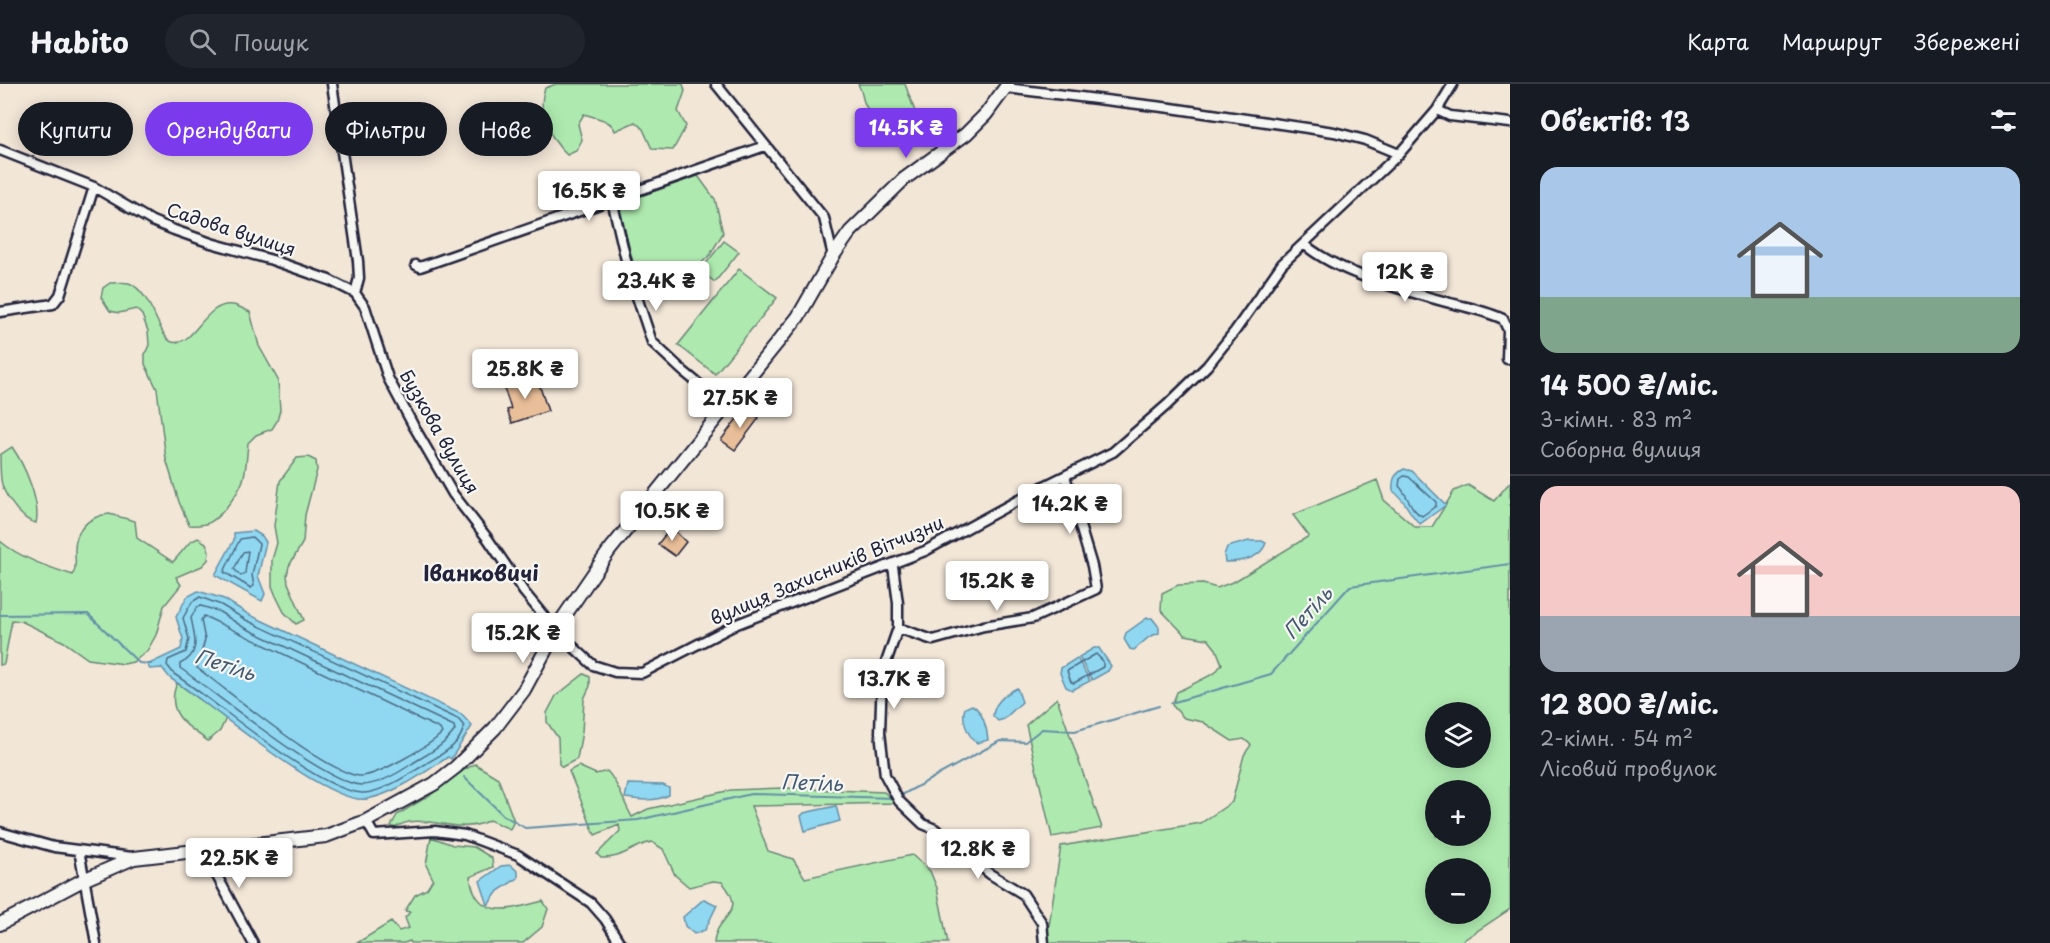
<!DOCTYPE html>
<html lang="uk">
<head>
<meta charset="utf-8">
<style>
  body { margin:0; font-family:"Playpen Sans",sans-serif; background:#20242c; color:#f1f3f6; height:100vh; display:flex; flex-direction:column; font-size:22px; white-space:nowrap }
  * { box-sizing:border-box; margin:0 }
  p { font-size:20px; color:#9ea1a6 }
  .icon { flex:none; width:33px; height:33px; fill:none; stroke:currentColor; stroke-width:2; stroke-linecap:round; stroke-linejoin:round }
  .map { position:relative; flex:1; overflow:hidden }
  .panel { display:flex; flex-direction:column; background:#171b24; width:540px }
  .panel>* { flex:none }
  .top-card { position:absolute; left:18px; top:18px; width:570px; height:54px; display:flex; gap:12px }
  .buttons { position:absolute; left:1425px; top:618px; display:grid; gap:12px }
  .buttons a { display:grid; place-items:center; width:66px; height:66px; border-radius:50%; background:#171b24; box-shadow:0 3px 15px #0003; font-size:30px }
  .price { position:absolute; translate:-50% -51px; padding:0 14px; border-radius:6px; background:#fff; color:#222; font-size:20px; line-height:39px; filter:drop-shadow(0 2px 3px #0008) }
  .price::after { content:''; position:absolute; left:50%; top:36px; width:18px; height:14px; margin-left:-9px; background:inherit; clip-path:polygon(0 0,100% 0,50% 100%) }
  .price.selected { background:#7c3aed; color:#fff }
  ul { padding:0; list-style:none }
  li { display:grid; align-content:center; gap:12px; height:318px; padding:0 30px }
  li+li { border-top:2px solid #363941 }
  li span { display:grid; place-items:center; height:186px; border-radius:18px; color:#555 }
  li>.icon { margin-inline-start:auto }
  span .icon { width:108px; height:108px; fill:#fffc; stroke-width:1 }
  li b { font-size:26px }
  h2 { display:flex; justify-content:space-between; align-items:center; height:72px; padding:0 30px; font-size:26px }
  .pill { padding:0 21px; border-radius:27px; background:#171b24; box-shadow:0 3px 15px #0003; font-size:21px; line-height:54px }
  .pill.selected { background:#7c3aed; color:#fff }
  header { display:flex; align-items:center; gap:36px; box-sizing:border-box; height:84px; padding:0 30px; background:#171b24; border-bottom:2px solid #363941 }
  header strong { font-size:28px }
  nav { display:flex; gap:33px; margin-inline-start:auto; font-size:21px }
  .search { width:420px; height:54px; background:#20242c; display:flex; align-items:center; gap:15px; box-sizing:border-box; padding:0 21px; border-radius:33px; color:#9ea1a6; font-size:22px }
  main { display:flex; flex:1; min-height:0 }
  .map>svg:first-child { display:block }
  .green { fill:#aeeaaf; stroke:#688675; stroke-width:1.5; fill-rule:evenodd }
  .water { fill:#90d8f1; stroke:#648fa8; stroke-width:1.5 }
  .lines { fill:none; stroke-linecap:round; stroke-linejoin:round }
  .shore { stroke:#4e6b84; stroke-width:1.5 }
  .stream { stroke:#648fa8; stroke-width:2 }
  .building { fill:#e9bf99; stroke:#22223b; stroke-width:1.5 }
  .street-casing { stroke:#22223b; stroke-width:13 }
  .secondary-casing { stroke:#22223b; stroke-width:16 }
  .street { stroke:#f6f6f2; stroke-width:8 }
  .secondary { stroke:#f6f6f2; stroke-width:12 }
  .labels { text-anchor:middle; stroke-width:4.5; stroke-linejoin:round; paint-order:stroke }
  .street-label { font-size:18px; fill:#22223b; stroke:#f6f6f2 }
  .water-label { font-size:20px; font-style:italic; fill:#435972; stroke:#f6f6f2 }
  .quarter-label { font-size:21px; font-weight:bold; fill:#22223b; stroke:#f6f6f2 }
</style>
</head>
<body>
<header>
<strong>Habito</strong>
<div class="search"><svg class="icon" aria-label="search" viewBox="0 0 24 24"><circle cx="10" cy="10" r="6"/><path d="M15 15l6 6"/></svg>Пошук</div>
<nav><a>Карта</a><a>Маршрут</a><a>Збережені</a></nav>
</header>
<main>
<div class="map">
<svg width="1510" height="859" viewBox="0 0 1510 859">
  <rect width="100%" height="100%" fill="#f2e6d7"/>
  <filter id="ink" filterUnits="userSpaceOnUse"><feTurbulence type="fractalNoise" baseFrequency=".0167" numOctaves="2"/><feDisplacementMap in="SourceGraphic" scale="12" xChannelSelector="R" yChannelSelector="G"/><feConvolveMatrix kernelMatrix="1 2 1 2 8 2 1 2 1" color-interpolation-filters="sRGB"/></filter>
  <g filter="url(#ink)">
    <path class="green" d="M 556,0 L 683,0 L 685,7 L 678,27 L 686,42 L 673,66 L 652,65 L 643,45 L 635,38 L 615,47 C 611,35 595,34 584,30 L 578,40 L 582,56 L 576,67 L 567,71 C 550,55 536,27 545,4 Z
      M 858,0 L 905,0 L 918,36 L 918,52 L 907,52 L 901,37 C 888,35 868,33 864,18 C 862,12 862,7 858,0 Z
      M 698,92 L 715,115 L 723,149 L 710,171 L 692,188 L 690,201 L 655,193 L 637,194 L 618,120 Z
      M 724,157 L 739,168 L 715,198 L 700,187 Z
      M 739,185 L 777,214 L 715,290 L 678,261 Z
      M 110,199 C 116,199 124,198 129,199 C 152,208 159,254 172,258 C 194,264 205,216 233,221 C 239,222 245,226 250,228 L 259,262 L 278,296 L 280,326 L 277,337 L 272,345 L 256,351 L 248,359 C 245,392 247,398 225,425 C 213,439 207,442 189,441 L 179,418 L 166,375 L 157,305 L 145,280 L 145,270 L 149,261 L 148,247 L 142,231 L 136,225 L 119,229 L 110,227 L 101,213 L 103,204 Z
      M 12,363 C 24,380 41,418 36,439 C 27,437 24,433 17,426 C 0,405 0,399 0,371 Z
      M 308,373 L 316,377 L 317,386 L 305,431 L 303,458 L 289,482 L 287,491 L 288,499 L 304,536 L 296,540 L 284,528 L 276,512 L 272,502 L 272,476 L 277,459 L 274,442 L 280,397 L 297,374 Z
      M 1377,396 L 1384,416 L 1415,443 L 1432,443 L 1454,407 L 1468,401 L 1494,417 L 1510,398 L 1510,825 L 1459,859 L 1049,859 L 1047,855 L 1061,762 L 1201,739 L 1232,718 L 1244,671 L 1251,661 L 1244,655 L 1232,657 L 1203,638 L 1184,634 L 1172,621 L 1177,608 L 1215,589 L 1222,580 L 1216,565 L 1208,555 L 1185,551 L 1161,526 L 1162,509 L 1178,501 L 1203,500 L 1217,504 L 1235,497 L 1309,452 L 1293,431 ZM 1436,628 L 1480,628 L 1480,674 L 1436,674 ZM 1436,706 L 1480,706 L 1480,752 L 1436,752 ZM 1436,784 L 1480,784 L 1480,830 L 1436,830 Z
      M 109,430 L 135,437 L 137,454 L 173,478 L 190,458 L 198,454 L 206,459 L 209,467 L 208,476 L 202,482 L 176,493 L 181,501 L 164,522 L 156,551 L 147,567 L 133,578 L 124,580 L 88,575 L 64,558 L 21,537 L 12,536 L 4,580 L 0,581 L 0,457 C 20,474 48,483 73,491 C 77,482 75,478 75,468 C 74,447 88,432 109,430 Z
      M 584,590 L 590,593 L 590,602 L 584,615 L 582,648 L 577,675 L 562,683 L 559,680 L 558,654 L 547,638 L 547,629 L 556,612 Z
      M 177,599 L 226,634 L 220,647 L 208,657 C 185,641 165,628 177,599 Z
      M 1057,614 L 1102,744 L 1052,753 L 1026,641 Z
      M 475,680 L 498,694 L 514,737 L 510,745 L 489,736 C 460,754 420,725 395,744 L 391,742 L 397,731 L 432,710 L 451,693 Z
      M 578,682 L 596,690 L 607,687 C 619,699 623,718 632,733 L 648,725 L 731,706 L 783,704 L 884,708 L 896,719 L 751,722 L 768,767 L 793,775 L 805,794 L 912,771 L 930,787 L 937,804 L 948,859 L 714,859 C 715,831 750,830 722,798 L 713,797 L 689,803 L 675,791 L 663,765 L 652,758 C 634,761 623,775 601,774 L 597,770 L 620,747 L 619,741 L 595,751 L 569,687 Z
      M 431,753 L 453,761 L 474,763 L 492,774 L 493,783 L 470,793 C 477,838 512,825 543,817 L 548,825 L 542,843 L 523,859 L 411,859 L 410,857 L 404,859 L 357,859 L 391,838 L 399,847 L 409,844 L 405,834 L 410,828 L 405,827 L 415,811 L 427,805 L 433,795 L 426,781 Z"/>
    <path class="water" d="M 1404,385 L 1412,387 L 1446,421 L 1420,440 C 1409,430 1405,415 1393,407 C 1392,395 1394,391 1404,385 Z
      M 254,447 L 262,452 L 266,458 L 258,492 L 265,510 L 262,517 L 215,491 L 234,456 L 234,449 Z
      M 1249,457 L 1262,457 L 1266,459 C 1260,476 1240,478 1225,478 L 1224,471 L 1227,463 Z
      M 198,507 L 224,515 L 248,530 L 461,630 L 472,642 L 451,675 L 448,673 C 423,689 397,709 367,715 C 327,722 208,618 170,594 L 162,584 L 150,585 L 147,581 L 181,565 L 183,555 L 176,533 L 187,513 Z
      M 1147,534 L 1152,534 L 1159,543 L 1159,549 L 1149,553 L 1134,566 L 1130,565 L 1124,555 L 1126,549 Z
      M 1094,564 L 1099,564 L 1111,582 L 1108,587 L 1092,596 L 1079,573 Z
      M 1077,574 L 1090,597 L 1072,606 L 1066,603 L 1060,589 L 1061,584 Z
      M 1017,604 L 1022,618 L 1004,635 L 998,637 L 993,632 C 994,618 1005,610 1017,604 Z
      M 972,621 C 983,627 987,645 988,656 L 977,659 C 967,651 961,635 965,624 Z
      M 628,700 L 663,701 L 669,704 L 669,711 C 655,718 640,716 625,714 Z
      M 836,722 L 840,737 L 805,747 L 801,732 L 804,729 Z
      M 511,781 L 518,788 L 518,794 L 498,807 L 488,821 L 480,797 L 501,782 Z
      M 704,815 L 717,821 L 705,846 L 694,850 L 685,842 L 683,833 Z"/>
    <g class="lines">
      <path class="shore" d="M 1404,392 L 1409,393 L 1436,418 L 1436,422 L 1422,432 C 1410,426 1408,411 1399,402 L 1400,395 Z
        M 252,453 L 259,460 L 252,491 L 254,502 L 251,504 L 224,488 L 240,455 Z
        M 248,467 L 245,489 L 241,492 L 234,485 L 243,468 Z
        M 200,513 L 221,521 L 246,536 L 458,635 L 464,642 C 460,663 441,670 424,681 C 409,690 380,710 362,709 C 318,707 216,617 174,590 L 167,581 L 168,576 L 186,568 L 189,555 L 183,534 L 192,518 Z
        M 201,522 L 218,527 L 243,543 L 454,642 L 455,646 C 444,662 429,669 413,679 C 400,688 380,700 363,701 C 331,704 213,607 180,584 L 180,580 C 201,571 195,553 191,534 L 197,523 Z
        M 204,532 L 440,645 L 442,649 C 431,661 377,692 361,692 C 329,692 228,606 197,584 L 205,556 L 201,536 Z
        M 1096,570 L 1103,577 L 1103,583 L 1074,599 L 1071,598 L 1067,587 Z"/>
      <path class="stream" d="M 0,531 L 88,530 L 139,579 L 151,580
        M 1171,619 L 1271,590 L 1350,502 L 1510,480
        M 464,693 L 503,731 L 525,744 L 638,736 L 751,710 L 895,714
        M 900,712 L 1000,657 L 1025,658 L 1042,645 L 1075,647 L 1159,622"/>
    </g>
    <path class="building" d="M 536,291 L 548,327 L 512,339 L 507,326 L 511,325 L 504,304 Z
      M 745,324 L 759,334 L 735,366 L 721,356 Z
      M 671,443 L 686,458 L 675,472 L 658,460 Z"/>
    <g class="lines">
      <g class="street-casing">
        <path id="street" d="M 332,0 L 358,177 L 359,194 L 355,209 L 365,223 L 388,294 L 413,341 L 453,410 L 488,455 L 524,508 L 556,547 L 593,581 L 615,588 L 642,589 L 737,540 L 925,467 L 1046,401 L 1113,368 L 1167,321 L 1207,282 L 1235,247 L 1282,180 L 1399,70 L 1437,26 L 1453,0
          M 716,0 L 824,134 L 833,172
          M 1006,4 L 1171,24 L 1334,48 L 1365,56 L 1399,70
          M 1437,26 L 1450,32 L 1510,39
          M 0,66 L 94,103 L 152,137 L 174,146 L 211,159 L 272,176 L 329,196 L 355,209
          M 612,116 L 629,189 L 652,258 L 683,287 L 727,323
          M 1304,160 C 1337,189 1406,207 1450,219 C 1467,223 1486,227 1503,235 L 1508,246 L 1507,275
          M 416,181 L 420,183 L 765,62
          M 0,228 L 53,220 L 60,211 L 94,103
          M 893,482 L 898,519 L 898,544 L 882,590 L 880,648 L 885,691 L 899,717 L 923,740 L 935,745 L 990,790 L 1023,810 L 1042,839 L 1044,859
          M 898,544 L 933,556 L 984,542 L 1033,534 L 1096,505 L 1092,482 L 1065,392
          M 366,737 L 374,751 L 435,747 L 465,751 L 518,771 L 591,819 L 605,835 L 620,859
          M 0,748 L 54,763 L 132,773
          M 79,766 L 96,859
          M 202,767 L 209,777 L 253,859"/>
      </g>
      <g class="secondary-casing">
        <path id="secondary" d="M 0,840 L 83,796 L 134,774 L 326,752 L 366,737 L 434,700 L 456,683 L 495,644 L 524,606 L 563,534 L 609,467 L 798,233 L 833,172 L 850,148 L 904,95 L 966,50 L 986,30 L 1008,0"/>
      </g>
      <use href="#street" class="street"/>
      <use href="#secondary" class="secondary"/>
    </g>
  </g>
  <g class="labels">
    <g class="street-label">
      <text transform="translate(231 146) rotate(18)" y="6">Садова вулиця</text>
      <text transform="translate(439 348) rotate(60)" y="6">Бузкова вулиця</text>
      <text transform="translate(827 487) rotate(-23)" y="6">вулиця Захисників Вітчизни</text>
    </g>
    <g class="water-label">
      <text transform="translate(1308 529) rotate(-48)" y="7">Петіль</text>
      <text transform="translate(225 581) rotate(18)" y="7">Петіль</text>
      <text transform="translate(812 699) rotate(2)" y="7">Петіль</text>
    </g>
    <g class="quarter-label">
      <text x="481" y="497">Іванковичі</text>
    </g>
  </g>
</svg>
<div class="buttons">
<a><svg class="icon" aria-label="layers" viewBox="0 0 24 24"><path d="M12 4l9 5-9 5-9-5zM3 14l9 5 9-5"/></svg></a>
<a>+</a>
<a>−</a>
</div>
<b class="price selected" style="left:906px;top:75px">14.5K ₴</b>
<b class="price" style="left:589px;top:138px">16.5K ₴</b>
<b class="price" style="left:1405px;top:219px">12K ₴</b>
<b class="price" style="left:656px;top:228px">23.4K ₴</b>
<b class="price" style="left:525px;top:316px">25.8K ₴</b>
<b class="price" style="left:740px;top:345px">27.5K ₴</b>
<b class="price" style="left:1070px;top:451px">14.2K ₴</b>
<b class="price" style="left:672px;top:458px">10.5K ₴</b>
<b class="price" style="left:997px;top:528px">15.2K ₴</b>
<b class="price" style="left:523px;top:580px">15.2K ₴</b>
<b class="price" style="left:894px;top:626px">13.7K ₴</b>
<b class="price" style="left:978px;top:796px">12.8K ₴</b>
<b class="price" style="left:239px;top:805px">22.5K ₴</b>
<div class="top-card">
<a class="pill">Купити</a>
<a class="pill selected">Орендувати</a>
<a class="pill">Фільтри</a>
<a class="pill">Нове</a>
</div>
</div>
<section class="panel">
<h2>Об’єктів: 13<svg class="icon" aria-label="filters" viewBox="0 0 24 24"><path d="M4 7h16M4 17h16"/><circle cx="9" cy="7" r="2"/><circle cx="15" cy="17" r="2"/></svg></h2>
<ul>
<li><span style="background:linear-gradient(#a9c7e8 70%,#7fa58c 0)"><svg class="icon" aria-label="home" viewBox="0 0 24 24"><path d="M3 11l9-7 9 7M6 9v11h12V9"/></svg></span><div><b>14 500 ₴/міс.</b><p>3-кімн. · 83 m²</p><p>Соборна вулиця</p></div></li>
<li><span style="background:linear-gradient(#f6c9c9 70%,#9aa5b1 0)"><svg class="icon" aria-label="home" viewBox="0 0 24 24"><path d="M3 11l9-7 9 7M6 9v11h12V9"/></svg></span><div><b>12 800 ₴/міс.</b><p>2-кімн. · 54 m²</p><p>Лісовий провулок</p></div></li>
</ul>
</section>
</main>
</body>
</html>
